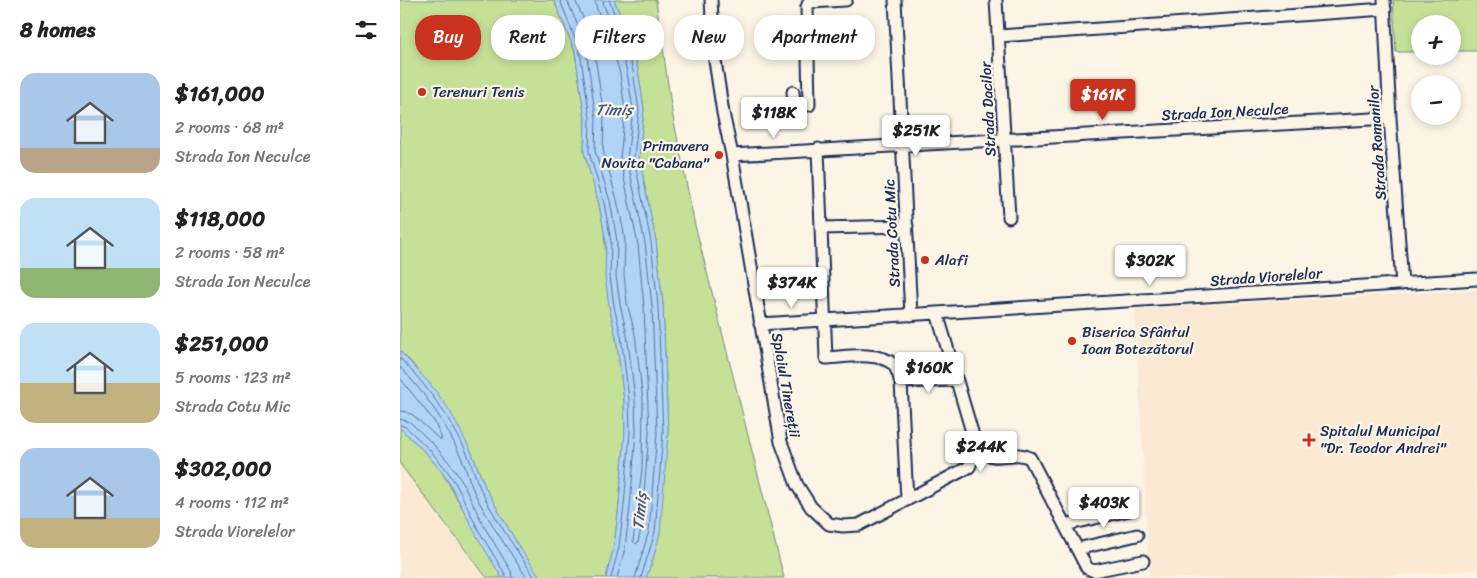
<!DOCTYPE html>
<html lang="en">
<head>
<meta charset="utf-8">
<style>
  body { margin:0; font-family:Sriracha,sans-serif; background:#f2f2f2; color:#222; height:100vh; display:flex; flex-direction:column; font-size:19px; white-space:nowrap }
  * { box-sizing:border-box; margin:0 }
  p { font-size:16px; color:#767676 }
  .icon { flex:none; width:28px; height:28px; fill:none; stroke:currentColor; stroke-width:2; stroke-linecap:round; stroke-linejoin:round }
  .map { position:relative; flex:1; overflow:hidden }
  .drawer { display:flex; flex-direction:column; background:#fff; width:400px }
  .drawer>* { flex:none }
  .banner { position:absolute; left:15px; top:15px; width:475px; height:45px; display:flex; gap:10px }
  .tools { position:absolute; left:1011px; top:15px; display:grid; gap:10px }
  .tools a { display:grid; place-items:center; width:50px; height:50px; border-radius:50%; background:#fff; box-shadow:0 2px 8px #0003; font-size:25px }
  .price { position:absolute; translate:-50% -42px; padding:0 11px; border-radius:5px; background:#fff; color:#222; font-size:16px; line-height:32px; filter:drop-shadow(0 1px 2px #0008) }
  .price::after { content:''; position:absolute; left:50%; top:30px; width:15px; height:11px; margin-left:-8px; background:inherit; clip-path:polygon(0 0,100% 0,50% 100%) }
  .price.selected { background:#c8321e; color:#fff }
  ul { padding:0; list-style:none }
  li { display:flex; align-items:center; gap:15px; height:125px; padding:0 20px }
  li span { display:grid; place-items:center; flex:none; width:140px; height:100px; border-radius:15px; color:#555 }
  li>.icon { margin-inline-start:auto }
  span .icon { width:60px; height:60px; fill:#fffc; stroke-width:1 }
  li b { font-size:21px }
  h2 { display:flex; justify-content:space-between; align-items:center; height:60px; padding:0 20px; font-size:21px }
  .tag { padding:0 18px; border-radius:20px; background:#fff; box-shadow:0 2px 8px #0003; font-size:18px; line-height:45px }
  .tag.selected { background:#c8321e; color:#fff }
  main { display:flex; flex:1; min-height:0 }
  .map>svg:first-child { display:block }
  .built { fill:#fce9d4 }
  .green { fill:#c5e198; stroke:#70887b }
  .water { fill:#b0d4f8; stroke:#7492ba }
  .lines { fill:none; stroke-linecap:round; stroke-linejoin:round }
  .shore { stroke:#57719c; stroke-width:1 }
  .minor-casing { stroke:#1b2f5e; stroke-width:15 }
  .minor { stroke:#fcf5e5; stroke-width:11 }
  .poi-dot { fill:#c8321e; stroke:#fcf5e5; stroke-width:2 }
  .labels { text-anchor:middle; stroke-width:4.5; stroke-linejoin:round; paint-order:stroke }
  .poi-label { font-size:15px; fill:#1b2f5e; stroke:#fcf5e5; text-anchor:start }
  .street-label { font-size:15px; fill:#1b2f5e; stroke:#fcf5e5 }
  .water-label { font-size:16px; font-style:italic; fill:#405884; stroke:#fcf5e5 }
</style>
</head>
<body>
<main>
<section class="drawer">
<h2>8 homes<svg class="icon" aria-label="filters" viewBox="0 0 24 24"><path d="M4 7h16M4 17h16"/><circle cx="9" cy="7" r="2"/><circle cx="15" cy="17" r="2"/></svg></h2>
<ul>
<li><span style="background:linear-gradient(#a9c7e8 75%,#b9a48a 0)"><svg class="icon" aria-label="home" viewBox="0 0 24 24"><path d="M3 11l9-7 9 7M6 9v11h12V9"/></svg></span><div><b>$161,000</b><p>2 rooms · 68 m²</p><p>Strada Ion Neculce</p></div></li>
<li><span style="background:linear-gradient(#bfe0f5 70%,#8fb573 0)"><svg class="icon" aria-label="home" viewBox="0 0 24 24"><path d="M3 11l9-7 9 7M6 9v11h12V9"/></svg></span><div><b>$118,000</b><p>2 rooms · 58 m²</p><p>Strada Ion Neculce</p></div></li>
<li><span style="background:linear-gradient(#bfe0f5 60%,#c2b280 0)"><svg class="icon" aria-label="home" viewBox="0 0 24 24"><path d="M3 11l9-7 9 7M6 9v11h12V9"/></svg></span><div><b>$251,000</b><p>5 rooms · 123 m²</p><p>Strada Cotu Mic</p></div></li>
<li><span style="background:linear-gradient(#a9c7e8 70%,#c2b280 0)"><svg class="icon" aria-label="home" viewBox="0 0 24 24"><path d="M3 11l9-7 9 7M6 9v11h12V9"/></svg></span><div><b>$302,000</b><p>4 rooms · 112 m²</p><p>Strada Viorelelor</p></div></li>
</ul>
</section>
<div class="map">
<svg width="1077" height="578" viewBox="0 0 1077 578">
  <rect width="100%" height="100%" fill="#fcf5e5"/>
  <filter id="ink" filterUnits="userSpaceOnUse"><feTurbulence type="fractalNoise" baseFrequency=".02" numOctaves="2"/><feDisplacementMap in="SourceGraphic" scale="10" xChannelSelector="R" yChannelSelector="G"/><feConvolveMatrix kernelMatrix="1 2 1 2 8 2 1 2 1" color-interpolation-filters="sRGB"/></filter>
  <g filter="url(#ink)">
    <path class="built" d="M 1077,290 L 1077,570 L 948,578 L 749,578 L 735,309 Z
      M 0,464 L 87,578 L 0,578 Z"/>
    <path class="green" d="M 0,0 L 154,0 L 175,52 L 185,119 L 184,152 L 199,204 L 204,231 L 209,306 L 216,337 L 224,400 L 225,432 L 219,505 L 214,546 L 206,578 L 141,578 L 119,547 L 85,487 L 71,451 L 13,364 L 0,351 Z
      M 214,0 L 256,0 L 272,112 L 294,221 L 384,578 L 246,578 L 253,559 L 268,433 L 263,305 L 256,241 L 239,157 L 244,109 L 238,70 L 229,36 Z
      M 993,0 L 1077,0 L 1077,51 L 1053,51 L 1052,24 L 1020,24 L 1020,52 L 996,52 Z
      M 0,428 L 26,453 L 42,472 L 102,578 L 87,578 L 0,464 Z"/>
    <path class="water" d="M 154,0 L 214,0 L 229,36 L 238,70 L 244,109 L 239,157 L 256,241 L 263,305 L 268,433 L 260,533 L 253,559 L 246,578 L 206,578 L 214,546 L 219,505 L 225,432 L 224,400 L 216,337 L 209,306 L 205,276 L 206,242 L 204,231 L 199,204 L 184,152 L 185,119 L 175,52 Z
      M 0,351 L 31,385 L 50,411 L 71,451 L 85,487 L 119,547 L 141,578 L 102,578 L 75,533 L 51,486 L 42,472 L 26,453 L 0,428 Z"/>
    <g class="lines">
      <path class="shore" d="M 160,0 L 180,51 L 190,118 L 189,152 L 204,203 L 209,230 L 211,242 L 210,276 L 214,306 L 221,336 L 229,399 L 230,433 L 224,506 L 219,547 L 211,578
        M 167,0 L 180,31 L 186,50 L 196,118 L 195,151 L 210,201 L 215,229 L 217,242 L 216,276 L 220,304 L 227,335 L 235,398 L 236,433 L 230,506 L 225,548 L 217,578
        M 175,0 L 188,29 L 194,49 L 204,117 L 203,150 L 217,200 L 223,228 L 225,242 L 224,275 L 227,303 L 235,334 L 243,401 L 242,469 L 233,541 L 236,544 L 238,542 L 241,529 L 249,433 L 244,307 L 238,245 L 220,159 L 225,110 L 220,74 L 211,42 L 197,9 L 195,0
        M 203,0 L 204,6 L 218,40 L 227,72 L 233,110 L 227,158 L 245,243 L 252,306 L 257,433 L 249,531 L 235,578
        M 209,0 L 224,38 L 233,71 L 239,110 L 234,158 L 251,242 L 258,306 L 263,433 L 255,532 L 241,578
        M 0,358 C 27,386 49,416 66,451 C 72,464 75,478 81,490 C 96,521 116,549 135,578
        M 0,367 C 25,393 45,422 60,455 C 66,467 69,481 75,494 C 90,523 109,551 127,578
        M 0,378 L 34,421 L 42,439 L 39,439 L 13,415 L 6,412 L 0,411
        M 0,419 L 10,422 L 34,445 L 51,465 L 61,480 L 85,528 L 111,571 L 112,578
        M 0,425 L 6,427 L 30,450 L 46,469 L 56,484 L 79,531 L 105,574 L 106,578"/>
      <g class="minor-casing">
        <path id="minor" d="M 311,0 L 314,54 L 323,113 L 332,155 L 381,442 L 397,485 L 411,507 L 429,524 L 443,526 L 459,525 L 569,467 L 577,449 L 537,313
          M 495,0 L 511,315
          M 596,0 L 609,217
          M 984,0 L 990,118 L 1002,284
          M 410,2 L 446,0
          M 599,36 L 985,9
          M 393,92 L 394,105 L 409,105 L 407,7 L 410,0
          M 418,149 L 426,358 C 444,357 479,351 493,364 C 497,368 499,376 501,382 L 507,500
          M 332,155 L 990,118
          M 421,228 L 507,226
          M 360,324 L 1077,279
          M 501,382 L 556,380
          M 577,449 C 599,465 611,448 630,458 L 687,568 L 694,571 L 743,561
          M 665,525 L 729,510
          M 677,549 L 737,535"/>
      </g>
      <use href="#minor" class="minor"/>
    </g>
  </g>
  <g class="poi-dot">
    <circle cx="22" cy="92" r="5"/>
    <circle cx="319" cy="155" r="5"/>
    <circle cx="525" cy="260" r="5"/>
    <circle cx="672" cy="341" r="5"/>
    <path d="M906.5 432.5h5v5h5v5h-5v5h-5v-5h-5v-5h5z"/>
  </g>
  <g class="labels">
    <g class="poi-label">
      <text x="32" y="97">Terenuri Tenis</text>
      <text x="309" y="151" text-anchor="end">Primavera<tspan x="309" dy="17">Novita "Cabana"</tspan></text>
      <text x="535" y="265">Alafi</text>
      <text x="682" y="337">Biserica Sfântul<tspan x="682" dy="17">Ioan Botezătorul</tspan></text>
      <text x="920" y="436">Spitalul Municipal<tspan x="920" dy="17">"Dr. Teodor Andrei"</tspan></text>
    </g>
    <g class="street-label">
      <text transform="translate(588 109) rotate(-93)" y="5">Strada Dacilor</text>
      <text transform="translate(825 112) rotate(-3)" y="5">Strada Ion Neculce</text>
      <text transform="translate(977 143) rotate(-94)" y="5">Strada Romanilor</text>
      <text transform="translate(492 233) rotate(-93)" y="5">Strada Cotu Mic</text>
      <text transform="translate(866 277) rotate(-4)" y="5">Strada Viorelelor</text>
      <text transform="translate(386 385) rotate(80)" y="5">Splaiul Tinereții</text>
    </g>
    <g class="water-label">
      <text x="214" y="115">Timiș</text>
      <text transform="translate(239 511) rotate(-85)" y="6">Timiș</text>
    </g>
  </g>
</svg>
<div class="tools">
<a>+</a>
<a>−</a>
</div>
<b class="price selected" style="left:703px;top:121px">$161K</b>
<b class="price" style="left:374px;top:139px">$118K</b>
<b class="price" style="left:516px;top:157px">$251K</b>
<b class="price" style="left:750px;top:287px">$302K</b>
<b class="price" style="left:392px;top:309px">$374K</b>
<b class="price" style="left:529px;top:394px">$160K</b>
<b class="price" style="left:581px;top:473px">$244K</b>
<b class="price" style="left:704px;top:529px">$403K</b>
<div class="banner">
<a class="tag selected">Buy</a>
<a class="tag">Rent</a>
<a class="tag">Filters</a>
<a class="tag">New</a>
<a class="tag">Apartment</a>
</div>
</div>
</main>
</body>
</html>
